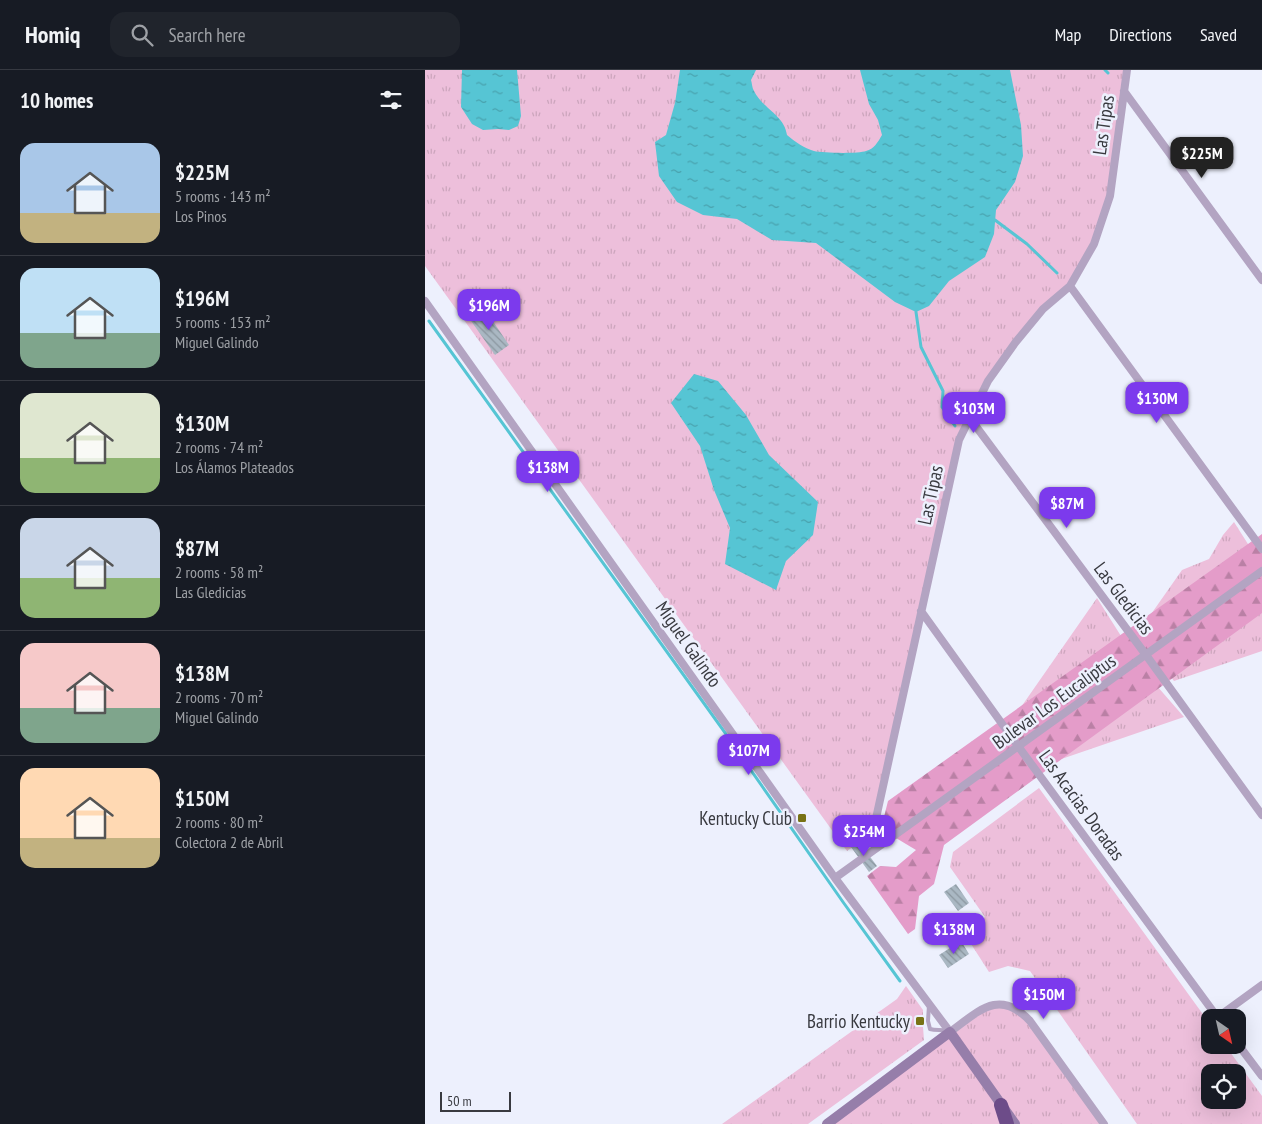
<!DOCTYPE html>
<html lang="en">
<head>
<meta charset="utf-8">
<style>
  body { margin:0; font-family:"PT Sans Narrow",sans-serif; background:#20242c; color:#f1f3f6; height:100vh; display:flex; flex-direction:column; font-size:19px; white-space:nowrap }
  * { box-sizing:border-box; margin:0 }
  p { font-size:16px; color:#9ea1a6 }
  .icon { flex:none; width:28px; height:28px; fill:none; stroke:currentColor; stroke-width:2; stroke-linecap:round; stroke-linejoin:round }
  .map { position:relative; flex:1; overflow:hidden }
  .details { display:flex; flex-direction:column; background:#171b24; width:425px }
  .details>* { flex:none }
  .needle { width:32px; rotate:146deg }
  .controls { position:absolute; left:776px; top:939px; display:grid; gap:10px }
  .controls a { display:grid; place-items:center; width:45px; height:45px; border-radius:10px; background:#171b24; box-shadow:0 5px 20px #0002; font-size:25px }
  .scale { position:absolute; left:15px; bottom:12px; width:71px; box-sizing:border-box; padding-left:5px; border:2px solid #393a40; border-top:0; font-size:14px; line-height:18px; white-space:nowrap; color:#393a40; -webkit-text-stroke:4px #edf0fd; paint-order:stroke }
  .price { position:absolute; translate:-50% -42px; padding:0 11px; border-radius:10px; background:#7c3aed; color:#fff; font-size:16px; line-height:32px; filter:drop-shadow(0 1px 2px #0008) }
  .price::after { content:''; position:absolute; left:50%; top:30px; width:15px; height:11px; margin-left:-8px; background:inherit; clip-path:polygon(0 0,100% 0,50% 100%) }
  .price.current { background:#222; color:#fff }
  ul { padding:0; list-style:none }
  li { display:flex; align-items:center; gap:15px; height:125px; padding:0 20px }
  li+li { border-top:1px solid #363941 }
  li span { display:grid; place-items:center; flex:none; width:140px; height:100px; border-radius:15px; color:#555 }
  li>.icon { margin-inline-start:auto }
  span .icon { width:60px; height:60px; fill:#fffc; stroke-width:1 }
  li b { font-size:21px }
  h2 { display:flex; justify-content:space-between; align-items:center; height:60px; padding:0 20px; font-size:21px }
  header { display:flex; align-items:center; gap:30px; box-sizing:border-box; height:70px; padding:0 25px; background:#171b24; border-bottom:1px solid #363941 }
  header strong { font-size:24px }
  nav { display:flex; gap:28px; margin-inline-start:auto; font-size:18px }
  .search { width:350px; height:45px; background:#20242c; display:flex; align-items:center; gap:12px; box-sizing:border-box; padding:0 18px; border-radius:15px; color:#9ea1a6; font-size:19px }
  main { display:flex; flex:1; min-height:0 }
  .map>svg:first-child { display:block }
  .grass { fill:url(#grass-tufts); fill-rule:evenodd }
  .forest { fill:url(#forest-firs) }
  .water { fill:url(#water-ripples) }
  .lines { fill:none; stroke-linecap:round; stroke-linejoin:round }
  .stream { stroke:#56c5d4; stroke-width:3 }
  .building { fill:url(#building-back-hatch) }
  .lane { stroke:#b3a4c2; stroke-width:4 }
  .street { stroke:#b3a4c2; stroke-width:8 }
  .secondary { stroke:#967eaa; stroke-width:10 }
  .highway { stroke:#6d4c89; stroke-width:14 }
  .poi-dot { fill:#787215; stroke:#edf0fd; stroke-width:2 }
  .labels { text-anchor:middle; stroke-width:5; stroke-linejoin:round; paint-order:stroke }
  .street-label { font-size:19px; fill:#393a40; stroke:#edf0fd }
  .poi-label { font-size:19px; fill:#393a40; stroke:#edf0fd; text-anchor:end }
</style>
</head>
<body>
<header>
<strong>Homiq</strong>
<div class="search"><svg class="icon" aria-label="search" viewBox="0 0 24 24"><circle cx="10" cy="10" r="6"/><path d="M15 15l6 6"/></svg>Search here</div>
<nav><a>Map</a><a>Directions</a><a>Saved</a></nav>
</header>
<main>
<section class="details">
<h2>10 homes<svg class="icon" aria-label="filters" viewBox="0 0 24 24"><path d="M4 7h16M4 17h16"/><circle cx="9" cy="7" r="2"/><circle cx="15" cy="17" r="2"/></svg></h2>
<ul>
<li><span style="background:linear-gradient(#a9c7e8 70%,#c2b280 0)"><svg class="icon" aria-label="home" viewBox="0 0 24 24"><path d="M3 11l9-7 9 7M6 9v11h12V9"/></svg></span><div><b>$225M</b><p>5 rooms · 143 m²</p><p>Los Pinos</p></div></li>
<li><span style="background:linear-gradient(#bfe0f5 65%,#7fa58c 0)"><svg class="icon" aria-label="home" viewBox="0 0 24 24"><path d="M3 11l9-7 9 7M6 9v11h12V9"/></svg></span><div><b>$196M</b><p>5 rooms · 153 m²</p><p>Miguel Galindo</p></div></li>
<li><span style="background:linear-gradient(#dfe7d0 65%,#8fb573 0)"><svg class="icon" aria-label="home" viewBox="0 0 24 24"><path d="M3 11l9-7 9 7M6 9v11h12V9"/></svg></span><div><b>$130M</b><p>2 rooms · 74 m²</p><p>Los Álamos Plateados</p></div></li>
<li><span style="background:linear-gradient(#c9d6e8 60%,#8fb573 0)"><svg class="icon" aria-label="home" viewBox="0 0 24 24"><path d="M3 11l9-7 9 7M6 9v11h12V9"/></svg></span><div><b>$87M</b><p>2 rooms · 58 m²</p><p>Las Gledicias</p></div></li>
<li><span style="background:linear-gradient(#f6c9c9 65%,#7fa58c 0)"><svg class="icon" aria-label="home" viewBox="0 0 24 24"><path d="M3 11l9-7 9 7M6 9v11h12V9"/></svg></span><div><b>$138M</b><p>2 rooms · 70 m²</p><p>Miguel Galindo</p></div></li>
<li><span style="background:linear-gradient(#ffd9b3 70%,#c2b280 0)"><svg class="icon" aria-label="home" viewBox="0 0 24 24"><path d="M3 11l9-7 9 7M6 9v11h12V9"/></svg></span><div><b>$150M</b><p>2 rooms · 80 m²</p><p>Colectora 2 de Abril</p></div></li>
</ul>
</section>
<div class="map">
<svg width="837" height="1054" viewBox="0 0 837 1054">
  <defs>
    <pattern id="grass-tufts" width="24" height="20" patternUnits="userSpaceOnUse" patternTransform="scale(1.25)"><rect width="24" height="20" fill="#edbfdb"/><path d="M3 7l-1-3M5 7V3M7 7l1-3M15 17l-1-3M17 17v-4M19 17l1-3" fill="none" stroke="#cca5bd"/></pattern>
    <pattern id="forest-firs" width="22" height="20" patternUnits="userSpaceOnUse" patternTransform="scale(1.25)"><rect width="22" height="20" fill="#e49cc9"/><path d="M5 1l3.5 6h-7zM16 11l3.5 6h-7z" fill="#ba80a5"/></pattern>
    <pattern id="water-ripples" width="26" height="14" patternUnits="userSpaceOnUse" patternTransform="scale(1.25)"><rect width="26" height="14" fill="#56c5d4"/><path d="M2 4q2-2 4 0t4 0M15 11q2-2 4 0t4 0" fill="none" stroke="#48a1ad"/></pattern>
    <pattern id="building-back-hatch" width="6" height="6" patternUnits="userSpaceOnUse" patternTransform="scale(1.25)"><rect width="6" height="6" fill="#aab8c3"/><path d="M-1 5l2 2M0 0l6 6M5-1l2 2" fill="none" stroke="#8b97a0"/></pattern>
  </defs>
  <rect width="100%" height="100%" fill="#edf0fd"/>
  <path class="grass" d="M 0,0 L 702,0 L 685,126 L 669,174 L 645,216 L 618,239 L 563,311 L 534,370 L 448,762 L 422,781 L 0,196 Z
    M 809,452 L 835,493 L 717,557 L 757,500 L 784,489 L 798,465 Z
    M 837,521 L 837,581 L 749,611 L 736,594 Z
    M 672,528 L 708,585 L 589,647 Z
    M 718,600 L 759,647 L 616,696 Z
    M 614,718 L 785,954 L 785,975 L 800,975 L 837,1026 L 837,1054 L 712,1054 L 605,901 L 583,896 L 564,902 L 539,863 L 560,847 L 525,797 L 528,782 ZM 785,1002 L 812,1002 L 812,1030 L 785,1030 Z
    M 481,916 L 498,940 L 498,946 L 491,946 L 491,957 L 498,957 L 499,970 L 383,1054 L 297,1054 L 472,929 Z
    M 567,934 L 597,942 L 679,1054 L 402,1054 Z"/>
  <path class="forest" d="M 837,464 L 837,543 L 519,775 L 509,814 L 494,826 L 490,859 L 483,864 L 442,806 L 455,796 L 471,797 L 491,780 L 456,759 L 463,731 Z"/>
  <path class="water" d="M 37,0 L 92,0 L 96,46 L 93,56 L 84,60 L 73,59 L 58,60 L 47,54 L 36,37 Z
    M 255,0 L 331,0 L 326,10 C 327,13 327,18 329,21 C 338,39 359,45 362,65 C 370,72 379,78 389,81 C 397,83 433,84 441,81 C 449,79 453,72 457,65 L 453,50 L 444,34 L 435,0 L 585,0 L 596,55 L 598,86 L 590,112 L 571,140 L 569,164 L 560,187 L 524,211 L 504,236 L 491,242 L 470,232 L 391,173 L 347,170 L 312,149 L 278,145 L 252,132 L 234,106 L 230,72 L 241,65 L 250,33 Z
    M 269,304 L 293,311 L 321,345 L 344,385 L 393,432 L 388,465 L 361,491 L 351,520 L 300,494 L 305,458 L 289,420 L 275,376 L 246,333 Z"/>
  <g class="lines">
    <path class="stream" d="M 680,0 L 683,3
      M 570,150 L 602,174 L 632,203
      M 491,242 L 496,277 L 518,321 L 517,337 L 530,356
      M 4,251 L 301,664
      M 309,676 L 418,832 L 475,911"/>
  </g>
  <path class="building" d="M 59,238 L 84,275 L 70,285 L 44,248 Z
    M 434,772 L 452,796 L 444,802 L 426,777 Z
    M 531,814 L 544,833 L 533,841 L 519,822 Z
    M 536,871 L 544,884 L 523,898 L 514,885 Z"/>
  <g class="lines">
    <path class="lane" d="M 504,935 L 503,951 L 505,959 C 511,961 517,959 522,961"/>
    <path class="street" d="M 699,21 L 837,210
      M 645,216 L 837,479
      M 0,231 L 410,808 L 525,962 C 554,941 574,918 605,951 L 679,1054
      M 544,347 L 721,585 L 837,745
      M 496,541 L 593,676 L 793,948
      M 456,775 L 448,762 L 534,370 L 563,311 L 590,273 L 618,239 L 645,216 L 669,174 L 685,126 L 702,0
      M 410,808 L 837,501
      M 793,947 L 837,915
      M 812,973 L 837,1006"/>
    <path class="secondary" d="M 402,1054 L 525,962 L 590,1054"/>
    <path class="highway" d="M 576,1035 L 582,1054"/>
  </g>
  <g class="poi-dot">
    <rect x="372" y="743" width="10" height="10" rx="2.5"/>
    <rect x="490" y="946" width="10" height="10" rx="2.5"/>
  </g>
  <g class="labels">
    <g class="street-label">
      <text transform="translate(678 55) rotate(-82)" y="7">Las Tipas</text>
      <text transform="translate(505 425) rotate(-78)" y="7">Las Tipas</text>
      <text transform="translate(699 528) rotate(53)" y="7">Las Gledicias</text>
      <text transform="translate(264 574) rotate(55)" y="7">Miguel Galindo</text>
      <text transform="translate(629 631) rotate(-36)" y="7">Bulevar Los Eucaliptus</text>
      <text transform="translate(657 735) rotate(54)" y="7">Las Acacias Doradas</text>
    </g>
    <g class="poi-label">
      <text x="367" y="755">Kentucky Club</text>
      <text x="485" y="958">Barrio Kentucky</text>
    </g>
  </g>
</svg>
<div class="controls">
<a><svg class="needle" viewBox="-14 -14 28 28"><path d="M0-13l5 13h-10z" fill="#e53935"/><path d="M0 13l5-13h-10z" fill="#9ea1a6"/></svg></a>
<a><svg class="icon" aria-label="locate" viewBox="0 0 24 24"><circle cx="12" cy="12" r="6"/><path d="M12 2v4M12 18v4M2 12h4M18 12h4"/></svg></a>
</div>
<div class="scale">50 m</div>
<b class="price current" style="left:777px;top:109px">$225M</b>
<b class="price" style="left:64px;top:261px">$196M</b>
<b class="price" style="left:732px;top:354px">$130M</b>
<b class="price" style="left:549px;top:364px">$103M</b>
<b class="price" style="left:123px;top:423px">$138M</b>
<b class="price" style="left:642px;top:459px">$87M</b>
<b class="price" style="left:324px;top:706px">$107M</b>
<b class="price" style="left:439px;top:787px">$254M</b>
<b class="price" style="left:529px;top:885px">$138M</b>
<b class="price" style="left:619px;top:950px">$150M</b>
</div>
</main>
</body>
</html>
